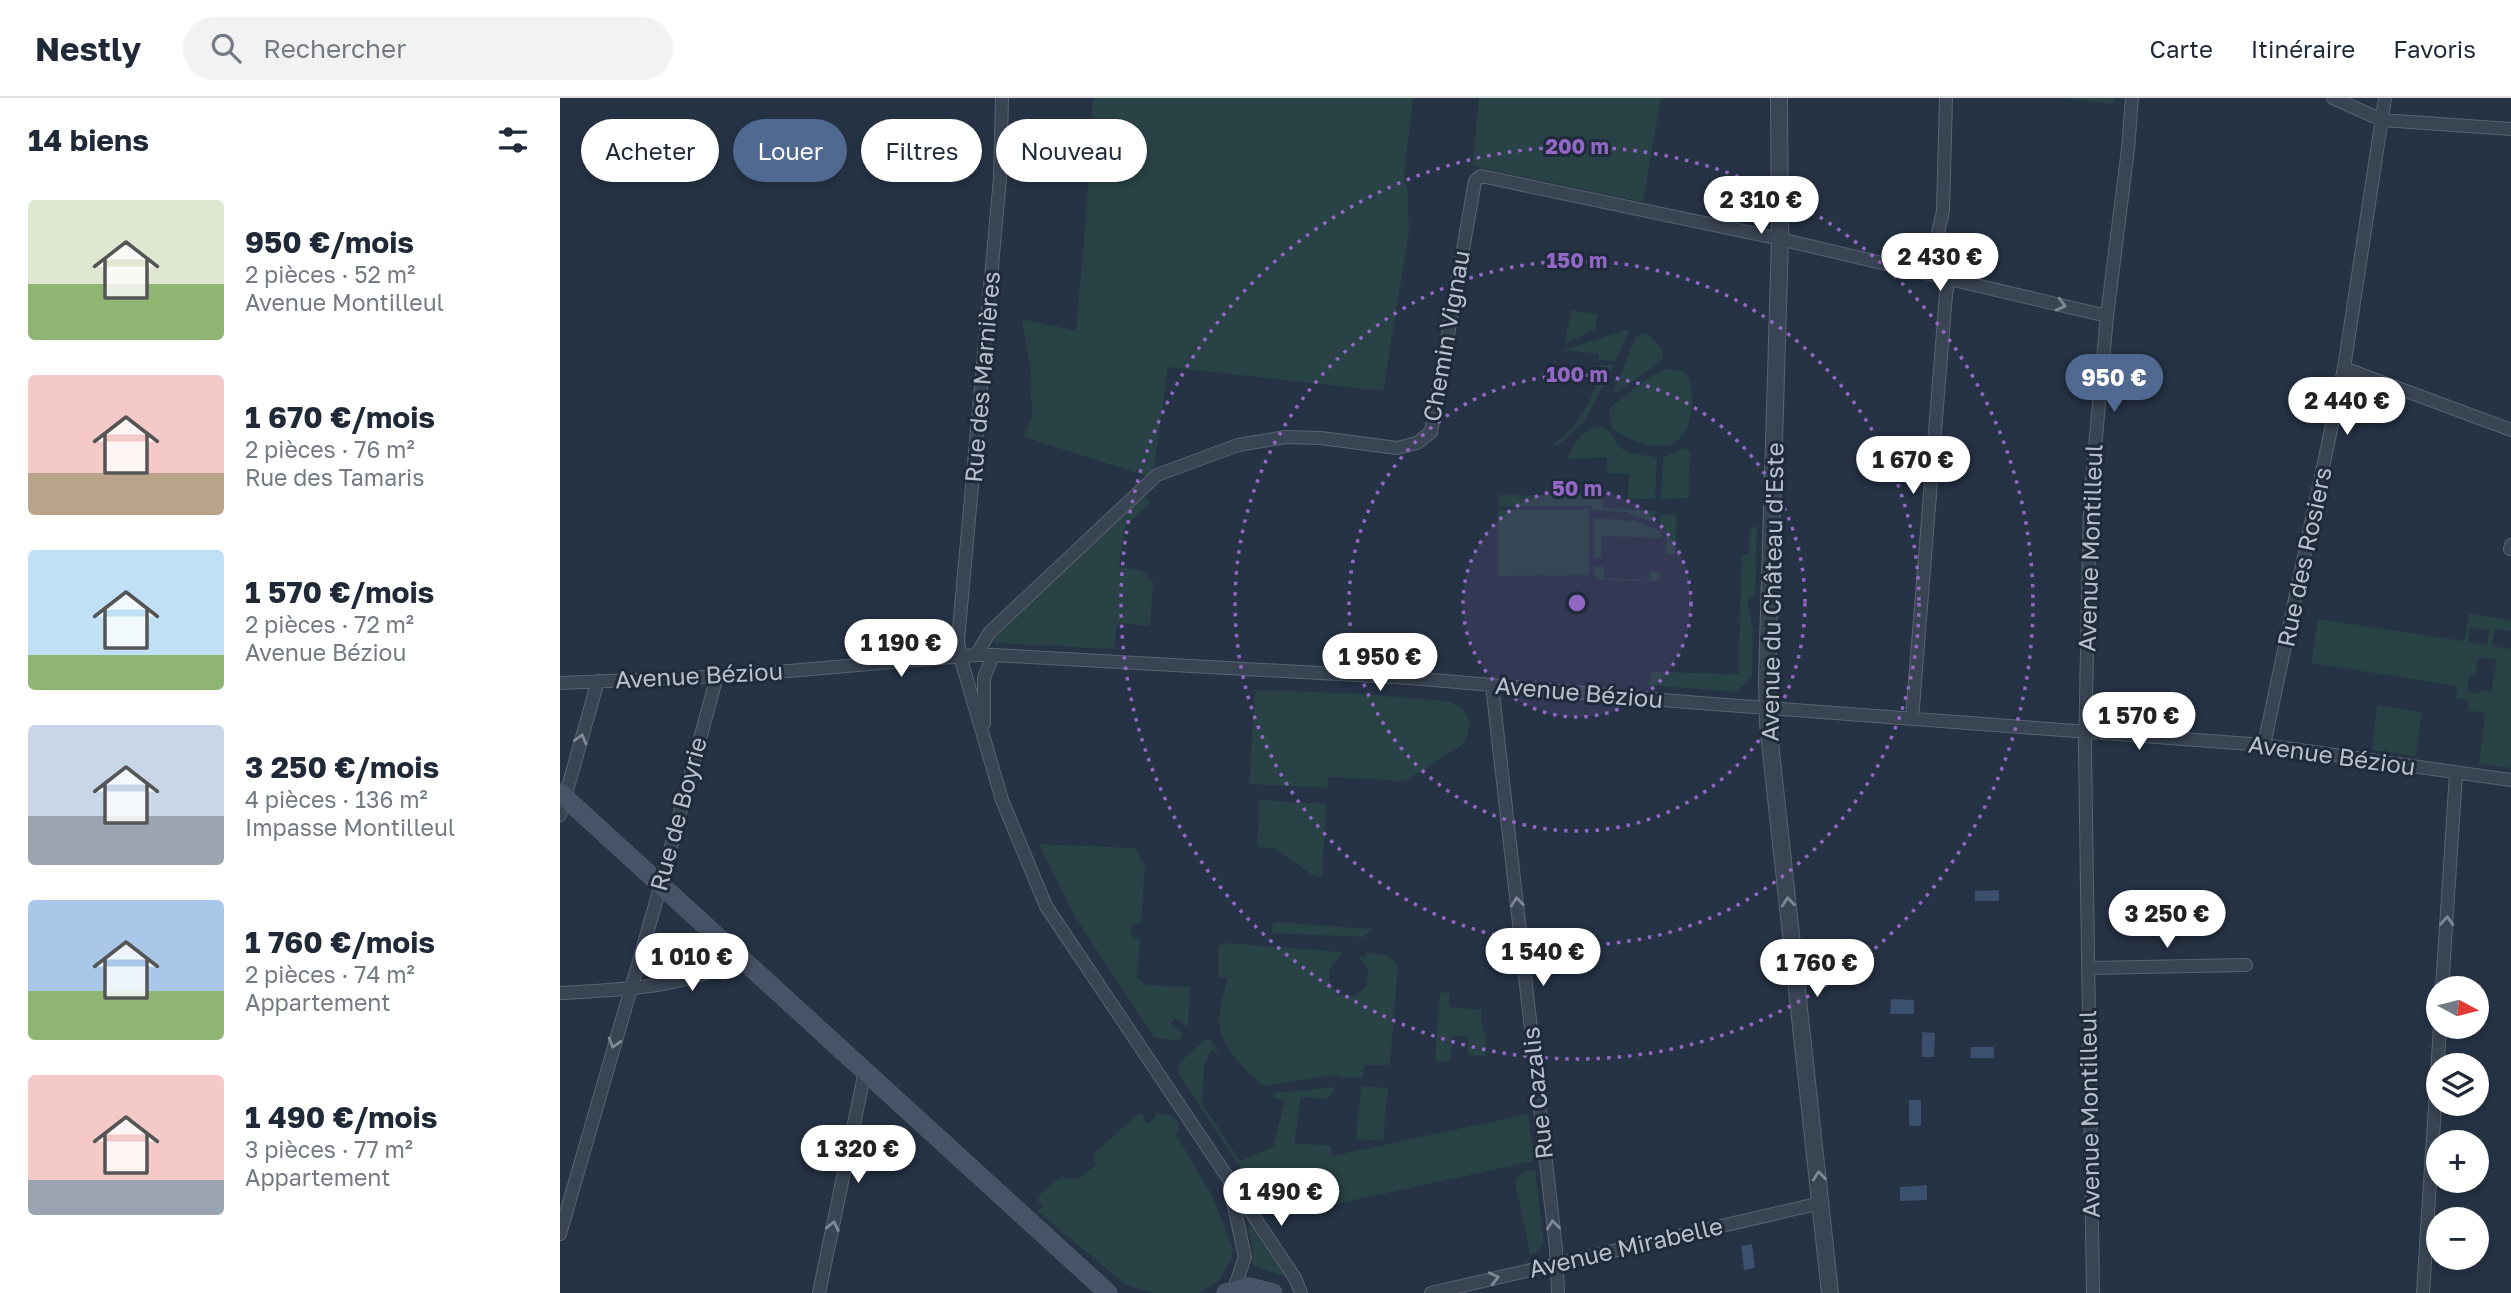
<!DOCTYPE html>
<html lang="fr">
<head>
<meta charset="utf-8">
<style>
  body { margin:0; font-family:"Golos Text",sans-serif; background:#f2f2f3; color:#1f2937; height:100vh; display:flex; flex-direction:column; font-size:26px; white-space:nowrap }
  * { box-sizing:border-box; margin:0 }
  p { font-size:23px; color:#747a83 }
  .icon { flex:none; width:38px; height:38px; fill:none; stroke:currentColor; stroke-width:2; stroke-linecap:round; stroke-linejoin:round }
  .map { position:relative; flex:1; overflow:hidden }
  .drawer { display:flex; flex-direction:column; background:#fff; width:560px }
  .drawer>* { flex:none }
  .guide { position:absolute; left:21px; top:21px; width:665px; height:63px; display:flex; gap:14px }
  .needle { width:46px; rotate:97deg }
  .buttons { position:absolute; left:1866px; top:878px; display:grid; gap:14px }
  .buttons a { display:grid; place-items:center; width:63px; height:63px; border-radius:50%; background:#fff; box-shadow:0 4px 10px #0003; font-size:35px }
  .price { position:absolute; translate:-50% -60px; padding:0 16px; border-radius:24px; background:#fff; color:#222; font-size:23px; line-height:46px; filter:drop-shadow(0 2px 4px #0008) }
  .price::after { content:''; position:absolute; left:50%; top:42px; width:21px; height:16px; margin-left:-10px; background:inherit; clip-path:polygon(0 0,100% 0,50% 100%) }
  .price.active { background:#506990; color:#fff }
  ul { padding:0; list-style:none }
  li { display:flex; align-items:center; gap:21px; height:175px; padding:0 28px }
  li span { display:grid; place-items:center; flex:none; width:196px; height:140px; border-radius:7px; color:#555 }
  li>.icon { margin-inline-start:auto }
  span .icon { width:84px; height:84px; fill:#fffc; stroke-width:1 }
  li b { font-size:30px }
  h2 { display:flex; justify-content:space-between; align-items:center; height:84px; padding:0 28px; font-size:30px }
  .chip { padding:0 24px; border-radius:32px; background:#fff; box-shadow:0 4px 10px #0003; font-size:24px; line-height:63px }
  .chip.active { background:#506990; color:#fff }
  header { display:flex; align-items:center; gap:42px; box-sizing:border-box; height:98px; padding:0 35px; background:#fff; border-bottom:2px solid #e0e1e3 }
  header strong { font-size:33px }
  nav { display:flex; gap:38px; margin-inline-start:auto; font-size:24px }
  .search { width:490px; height:63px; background:#f2f2f3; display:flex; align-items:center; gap:18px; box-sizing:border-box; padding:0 24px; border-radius:38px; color:#747a83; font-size:26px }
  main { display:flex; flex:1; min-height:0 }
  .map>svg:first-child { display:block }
  .green { fill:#284246; fill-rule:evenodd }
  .water { fill:#3b4f6e }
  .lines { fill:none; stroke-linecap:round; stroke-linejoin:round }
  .minor-casing { stroke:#596372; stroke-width:14 }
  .tertiary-casing { stroke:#596372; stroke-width:18 }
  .secondary-casing { stroke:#596372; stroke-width:19 }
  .minor { stroke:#3a4554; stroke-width:12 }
  .tertiary { stroke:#3a4554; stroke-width:16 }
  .secondary { stroke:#485367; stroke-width:18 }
  .oneway { stroke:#7f8997 }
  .ring { fill:none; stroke:#9367c5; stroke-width:3.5; stroke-dasharray:3.5 7 }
  .labels { text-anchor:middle; stroke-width:6; stroke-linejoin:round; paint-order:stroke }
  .street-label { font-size:24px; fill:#b8c0ce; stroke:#1f2a3a }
  .centre { fill:#9367c5; stroke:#1f2a3a; stroke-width:3.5 }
  .ring-label { font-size:21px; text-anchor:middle; font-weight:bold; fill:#9367c5; stroke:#1f2a3a; stroke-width:6; stroke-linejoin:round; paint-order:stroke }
</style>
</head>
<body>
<header>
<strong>Nestly</strong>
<div class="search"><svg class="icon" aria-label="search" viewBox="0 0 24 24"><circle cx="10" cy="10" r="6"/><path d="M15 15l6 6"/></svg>Rechercher</div>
<nav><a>Carte</a><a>Itinéraire</a><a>Favoris</a></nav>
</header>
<main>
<section class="drawer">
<h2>14 biens<svg class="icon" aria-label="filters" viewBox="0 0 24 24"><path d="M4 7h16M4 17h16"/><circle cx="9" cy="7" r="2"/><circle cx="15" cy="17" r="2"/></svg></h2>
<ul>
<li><span style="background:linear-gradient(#dfe7d0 60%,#8fb573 0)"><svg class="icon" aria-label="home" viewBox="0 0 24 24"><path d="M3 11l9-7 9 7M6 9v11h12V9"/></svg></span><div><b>950 €/mois</b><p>2 pièces · 52 m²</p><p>Avenue Montilleul</p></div></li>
<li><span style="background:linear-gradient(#f6c9c9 70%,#b9a48a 0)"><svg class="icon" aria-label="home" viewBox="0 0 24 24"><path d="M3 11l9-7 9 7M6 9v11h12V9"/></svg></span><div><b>1 670 €/mois</b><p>2 pièces · 76 m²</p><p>Rue des Tamaris</p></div></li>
<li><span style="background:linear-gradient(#bfe0f5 75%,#8fb573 0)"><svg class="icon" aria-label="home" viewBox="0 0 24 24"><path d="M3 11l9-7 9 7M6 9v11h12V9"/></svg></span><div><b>1 570 €/mois</b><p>2 pièces · 72 m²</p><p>Avenue Béziou</p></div></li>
<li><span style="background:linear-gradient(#c9d6e8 65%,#9aa5b1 0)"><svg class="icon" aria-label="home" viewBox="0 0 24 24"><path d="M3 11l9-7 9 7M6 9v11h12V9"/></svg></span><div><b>3 250 €/mois</b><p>4 pièces · 136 m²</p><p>Impasse Montilleul</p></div></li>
<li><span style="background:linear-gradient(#a9c7e8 65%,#8fb573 0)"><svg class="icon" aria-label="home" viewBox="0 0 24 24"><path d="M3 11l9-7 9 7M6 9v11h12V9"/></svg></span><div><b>1 760 €/mois</b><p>2 pièces · 74 m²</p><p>Appartement</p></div></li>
<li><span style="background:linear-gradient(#f6c9c9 75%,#9aa5b1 0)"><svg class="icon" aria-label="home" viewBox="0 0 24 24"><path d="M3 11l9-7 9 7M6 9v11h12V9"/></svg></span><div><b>1 490 €/mois</b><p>3 pièces · 77 m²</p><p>Appartement</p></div></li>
</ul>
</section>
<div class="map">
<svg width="1951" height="1195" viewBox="0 0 1951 1195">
  <rect width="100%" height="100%" fill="#263345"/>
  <path class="green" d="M 533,0 L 853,0 L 844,79 L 848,94 L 849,135 L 823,293 L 608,269 L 594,369 L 587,378 L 464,339 L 472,317 L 470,269 L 462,221 L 516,233 L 525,132 Z
    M 919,0 L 1101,0 L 1083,104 L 912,68 Z
    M 1500,0 L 1556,0 L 1552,6 Z
    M 1011,212 L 1038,217 L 1035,231 L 1005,246 Z
    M 1070,231 L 1055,263 L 1039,262 L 1039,256 L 1002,252 Z
    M 1083,235 L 1088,237 L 1103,252 L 1102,262 L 1056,295 L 1054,292 L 1076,239 Z
    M 1039,267 L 1054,267 L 1024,324 L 997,348 L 993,346 C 1020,327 1036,300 1039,267 Z
    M 1106,271 L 1124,273 C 1131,282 1132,292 1132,304 C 1131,361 1089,355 1052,331 L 1049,310 L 1091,278 Z
    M 1035,329 C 1057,330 1051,344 1064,352 C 1073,358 1087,356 1097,360 L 1095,401 L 1068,401 L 1069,376 L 1047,375 L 1047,359 L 1008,361 C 1011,348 1022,332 1035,329 Z
    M 1124,350 L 1130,353 L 1129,400 L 1101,401 L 1103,360 Z
    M 1026,395 L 1043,395 L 1043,410 L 1096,413 L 1095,419 L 1090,423 L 1066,414 L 1033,412 L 1032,408 L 939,409 L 939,397 L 1025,398 Z
    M 582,396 L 591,405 L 565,428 L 559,469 L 582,472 L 593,485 L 590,528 L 557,525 L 554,551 L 435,545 L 434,539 Z
    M 1029,411 L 1029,477 L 938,478 L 938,412 Z
    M 1101,416 L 1117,417 L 1115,456 L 1106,456 L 1107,436 L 1099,424 Z
    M 1034,420 L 1075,423 L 1100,433 L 1102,440 L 1042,438 L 1041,460 L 1034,460 Z
    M 1190,429 L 1197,429 L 1195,497 L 1187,503 L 1193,533 L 1192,579 L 1176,594 L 1089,587 L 1091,574 L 1178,576 L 1182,457 L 1189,456 Z
    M 1034,468 L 1044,469 L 1044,480 L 1089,482 L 1090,473 L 1100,474 L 1100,483 L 1041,482 L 1034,478 Z
    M 1909,516 L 1951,522 L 1951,533 L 1935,531 L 1932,548 L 1951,551 L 1951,670 L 1919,666 L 1925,615 L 1908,612 L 1909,602 L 1896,600 L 1897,588 L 1751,565 L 1758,521 L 1904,543 ZM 1910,530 L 1929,532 L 1927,547 L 1908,544 ZM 1919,559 L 1937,562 L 1931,594 L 1920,592 L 1919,596 L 1907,593 L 1910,577 L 1915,578 Z
    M 695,592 C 749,594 803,595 857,601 C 869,602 885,601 895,606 C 913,615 912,633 902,647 L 845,683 L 768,679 L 767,690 L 689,686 Z
    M 1817,607 L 1862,614 L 1856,658 L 1812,652 Z
    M 699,702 L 766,706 L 762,779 L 754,778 L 714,750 L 697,749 Z
    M 479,746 L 576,750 L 580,761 L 585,766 L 581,825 L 573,827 L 570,833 L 573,839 L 580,842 L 577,879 L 586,887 L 630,889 L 628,929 L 615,920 L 611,926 L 623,935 L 619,942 L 594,940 L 515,819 Z
    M 713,824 L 812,831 L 804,839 L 712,835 Z
    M 663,845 L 782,854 L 782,857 L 770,869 L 769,884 L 779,897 L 795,898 L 807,887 L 808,871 L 799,859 L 805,859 L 806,854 L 826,857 L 838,866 L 830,967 L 804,967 L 803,981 L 780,979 L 776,977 L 703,988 C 684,970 657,948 659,919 C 660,906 665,893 667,880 L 658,879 L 658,848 Z
    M 880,894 L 889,895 L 889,909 L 921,912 C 920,931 930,939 924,958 L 908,957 L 909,939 L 893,937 L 890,964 L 875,963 Z
    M 645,942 L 651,942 L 659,955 L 651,952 L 644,968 L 642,1005 L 680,1063 L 713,1049 L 725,1003 L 714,1000 L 713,995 L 776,989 L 768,1001 L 741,999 L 734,1045 L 771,1048 L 772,1058 L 968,1016 L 974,1063 L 730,1116 L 701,1073 L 684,1076 L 618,975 L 621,963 Z
    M 801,988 L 828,990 L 823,1043 L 796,1041 Z
    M 602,1015 L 612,1018 L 619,1027 L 616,1037 L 653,1099 L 673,1152 L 671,1162 L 659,1183 L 639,1195 L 595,1195 L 566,1187 L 477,1113 L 483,1108 L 478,1103 L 480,1096 L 501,1079 L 518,1081 L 537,1066 L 533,1061 L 535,1054 L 577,1017 L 582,1016 L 587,1026 L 594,1021 L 595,1016 Z
    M 975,1071 L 984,1144 L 976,1155 L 970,1156 L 955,1083 L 960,1075 Z
    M 691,1128 L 726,1179 L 692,1167 L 693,1152 L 688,1130 Z"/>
  <path class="water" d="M 1439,792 L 1439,803 L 1415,803 L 1415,793 Z
    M 1331,901 L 1354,902 L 1354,916 L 1330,916 Z
    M 1362,934 L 1375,935 L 1374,959 L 1362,959 Z
    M 1411,949 L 1434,949 L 1434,960 L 1410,960 Z
    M 1349,1002 L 1361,1002 L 1361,1028 L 1349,1028 Z
    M 1367,1087 L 1367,1102 L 1340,1103 L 1340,1089 Z
    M 1192,1146 L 1195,1170 L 1184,1172 L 1181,1148 Z"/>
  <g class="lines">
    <g class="minor-casing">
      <path id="minor" d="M 442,0 L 440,80 L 398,542 L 400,558 L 442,702 L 486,808 L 735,1180 L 741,1195
        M 1773,0 L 1822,22 L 1951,31
        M 1369,175 L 1383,113 L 1386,0
        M 1784,270 L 1951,332
        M 1950,451 L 1951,447
        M 416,557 L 430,534 L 597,377 L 678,347 L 726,339 L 761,340 L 837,350 L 857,345 L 871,334 L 915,83 L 921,78 L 1220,141 L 1547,218
        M 0,585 L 170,578 L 416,557 L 433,557 L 850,580 L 1127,604 L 1704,647 L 1951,682
        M 932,587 L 996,1151 L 998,1195
        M 1352,621 L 1386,196 L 1389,180
        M 424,625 L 424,580 L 433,557
        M 1704,647 L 1784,270 L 1825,0
        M 0,717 L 38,583
        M 1528,870 L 1686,867
        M 1882,891 L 1896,675
        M 0,895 C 55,892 133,890 180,859
        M 670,1089 L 685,1159 L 674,1191
        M 0,1136 L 94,811 L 157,578
        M 259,1195 L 305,973
        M 871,1195 L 1261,1105
        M 1533,1195 L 1525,652 L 1530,404 L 1547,218 L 1568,51 L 1572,0
        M 1863,1195 L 1880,929"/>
    </g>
    <g class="tertiary-casing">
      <path id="tertiary" d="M 1219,0 L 1220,141 L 1207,582 L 1208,626 L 1270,1195"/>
    </g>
    <g class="secondary-casing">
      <path id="secondary" d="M 0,695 L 548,1195
        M 666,1195 L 689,1189 L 713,1195"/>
    </g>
    <use href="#minor" class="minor"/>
    <use href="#tertiary" class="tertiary"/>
    <use href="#secondary" class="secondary"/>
  </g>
  <defs><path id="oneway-chevron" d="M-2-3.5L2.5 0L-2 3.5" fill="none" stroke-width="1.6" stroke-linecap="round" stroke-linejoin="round" transform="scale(1.75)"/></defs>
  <g class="oneway">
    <use href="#oneway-chevron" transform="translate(1501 207) rotate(14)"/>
    <use href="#oneway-chevron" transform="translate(21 641) rotate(-74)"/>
    <use href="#oneway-chevron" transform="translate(957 804) rotate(-96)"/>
    <use href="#oneway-chevron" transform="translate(1228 804) rotate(-96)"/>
    <use href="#oneway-chevron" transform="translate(1887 823) rotate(-87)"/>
    <use href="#oneway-chevron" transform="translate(54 945) rotate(106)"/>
    <use href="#oneway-chevron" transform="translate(1259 1078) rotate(-96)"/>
    <use href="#oneway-chevron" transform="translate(993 1127) rotate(-96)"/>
    <use href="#oneway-chevron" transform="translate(273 1128) rotate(-78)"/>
    <use href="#oneway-chevron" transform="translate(934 1180) rotate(-13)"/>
  </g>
  <circle cx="1017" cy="505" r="114" fill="#9367c5" fill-opacity=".12"/>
  <g class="ring">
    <circle cx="1017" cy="505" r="114"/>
    <circle cx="1017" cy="505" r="228"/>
    <circle cx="1017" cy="505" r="342"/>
    <circle cx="1017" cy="505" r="456"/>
  </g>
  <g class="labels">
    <g class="street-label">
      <text transform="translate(887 238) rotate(-80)" y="8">Chemin Vignau</text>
      <text transform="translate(423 279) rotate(-85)" y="8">Rue des Marnières</text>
      <text transform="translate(1531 450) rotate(-88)" y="8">Avenue Montilleul</text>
      <text transform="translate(1745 459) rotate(-78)" y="8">Rue des Rosiers</text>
      <text transform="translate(1213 494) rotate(-89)" y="8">Avenue du Château d'Este</text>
      <text transform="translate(139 578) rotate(-3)" y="8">Avenue Béziou</text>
      <text transform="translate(1019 595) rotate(5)" y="8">Avenue Béziou</text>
      <text transform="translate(1772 658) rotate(8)" y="8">Avenue Béziou</text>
      <text transform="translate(119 716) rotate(-75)" y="8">Rue de Boyrie</text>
      <text transform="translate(978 995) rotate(-96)" y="8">Rue Cazalis</text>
      <text transform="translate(1530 1016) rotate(-91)" y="8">Avenue Montilleul</text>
      <text transform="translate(1066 1150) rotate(-13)" y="8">Avenue Mirabelle</text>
    </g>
  </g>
  <circle cx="1017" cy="505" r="10" class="centre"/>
  <g class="ring-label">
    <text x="1017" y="56">200 m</text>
    <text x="1017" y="170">150 m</text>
    <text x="1017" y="284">100 m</text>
    <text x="1017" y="398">50 m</text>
  </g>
</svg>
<div class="buttons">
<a><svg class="needle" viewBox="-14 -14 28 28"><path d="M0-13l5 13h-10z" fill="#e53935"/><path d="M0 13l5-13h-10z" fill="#747a83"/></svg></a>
<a><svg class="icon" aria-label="layers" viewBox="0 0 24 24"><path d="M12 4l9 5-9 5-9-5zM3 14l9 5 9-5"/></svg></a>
<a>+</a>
<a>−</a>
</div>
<b class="price" style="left:1201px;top:138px">2 310 €</b>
<b class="price" style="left:1380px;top:195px">2 430 €</b>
<b class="price active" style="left:1554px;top:316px">950 €</b>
<b class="price" style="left:1787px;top:339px">2 440 €</b>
<b class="price" style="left:1353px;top:398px">1 670 €</b>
<b class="price" style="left:341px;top:581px">1 190 €</b>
<b class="price" style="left:820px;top:595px">1 950 €</b>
<b class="price" style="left:1579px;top:654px">1 570 €</b>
<b class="price" style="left:1607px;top:852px">3 250 €</b>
<b class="price" style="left:983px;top:890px">1 540 €</b>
<b class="price" style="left:132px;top:895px">1 010 €</b>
<b class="price" style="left:1257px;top:901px">1 760 €</b>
<b class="price" style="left:298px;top:1087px">1 320 €</b>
<b class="price" style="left:721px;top:1130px">1 490 €</b>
<div class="guide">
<a class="chip">Acheter</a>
<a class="chip active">Louer</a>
<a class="chip">Filtres</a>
<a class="chip">Nouveau</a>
</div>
</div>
</main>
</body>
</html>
